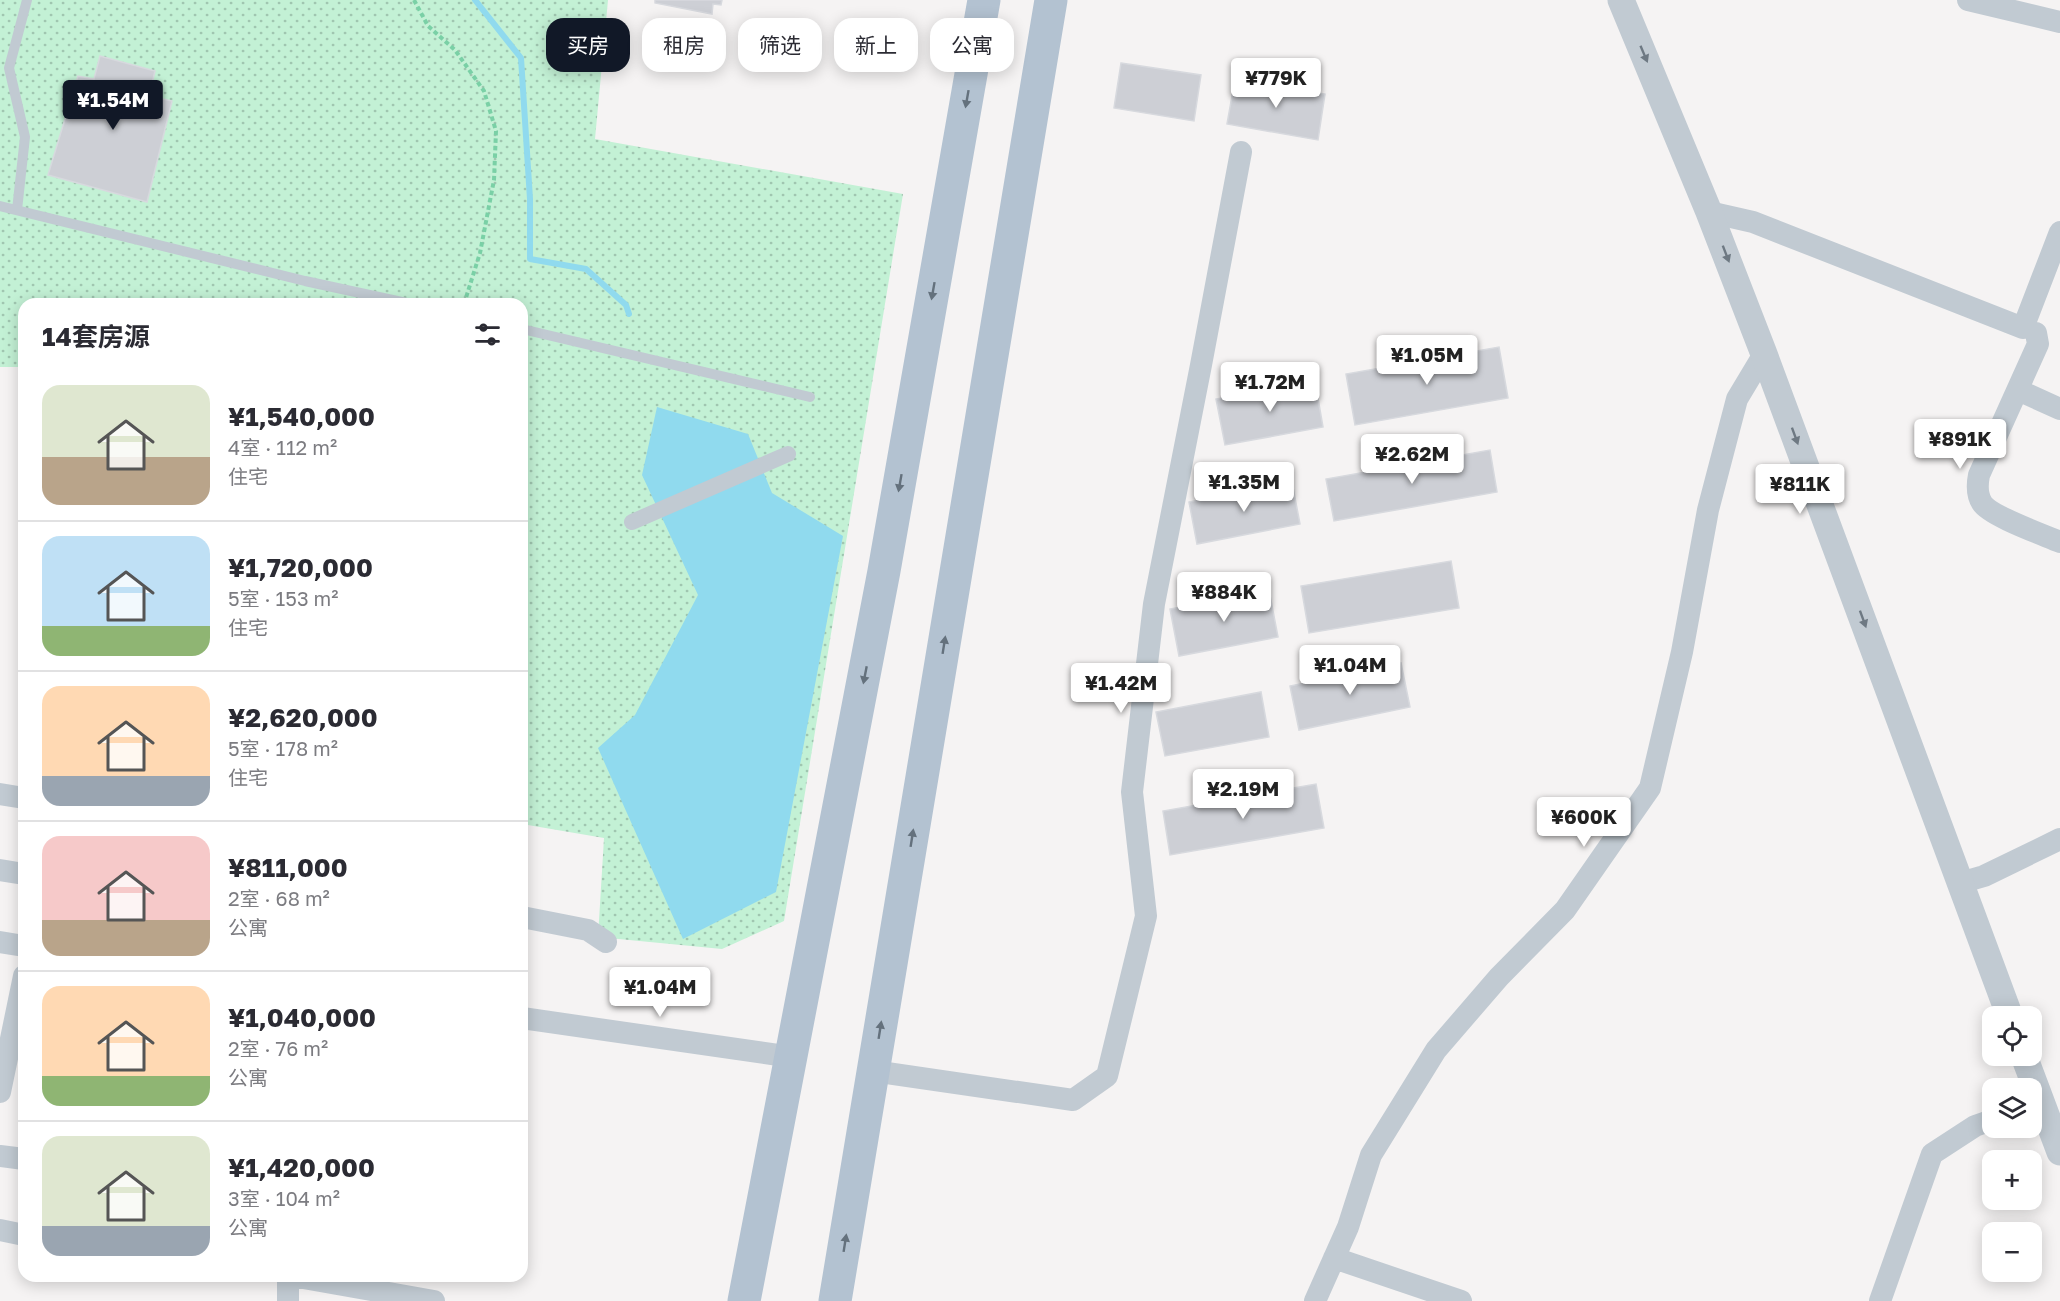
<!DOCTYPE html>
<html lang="zh">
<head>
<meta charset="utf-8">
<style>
  body { margin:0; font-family:"Golos Text","Noto Sans SC",sans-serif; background:#f2f2f3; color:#2b2b33; height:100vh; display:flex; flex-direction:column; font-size:22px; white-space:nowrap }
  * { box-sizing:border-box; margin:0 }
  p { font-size:20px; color:#7c7c81 }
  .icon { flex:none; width:33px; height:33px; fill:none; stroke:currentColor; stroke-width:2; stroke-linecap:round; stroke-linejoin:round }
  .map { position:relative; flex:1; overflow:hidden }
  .panel { position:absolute; left:18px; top:298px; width:510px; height:984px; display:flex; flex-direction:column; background:#fff; border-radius:18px; box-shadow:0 3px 15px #0003 }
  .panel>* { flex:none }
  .top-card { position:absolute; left:546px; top:18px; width:570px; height:54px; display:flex; gap:12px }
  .buttons { position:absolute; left:1982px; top:1006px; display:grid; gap:12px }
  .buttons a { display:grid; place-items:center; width:60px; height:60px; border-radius:12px; background:#fff; box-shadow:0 3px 15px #0003; font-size:30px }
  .price { position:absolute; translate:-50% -51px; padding:0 14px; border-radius:6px; background:#fff; color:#222; font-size:20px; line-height:39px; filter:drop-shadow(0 2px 3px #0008) }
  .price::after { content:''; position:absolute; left:50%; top:36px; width:18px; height:14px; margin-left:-9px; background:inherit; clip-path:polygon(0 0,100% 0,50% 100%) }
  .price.active { background:#111827; color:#fff }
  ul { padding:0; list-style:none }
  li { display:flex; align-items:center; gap:18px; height:150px; padding:0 24px }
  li+li { border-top:2px solid #e1e1e2 }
  li span { display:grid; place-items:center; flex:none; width:168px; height:120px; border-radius:18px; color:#555 }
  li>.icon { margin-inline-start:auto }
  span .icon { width:72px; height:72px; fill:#fffc; stroke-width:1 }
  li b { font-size:26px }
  h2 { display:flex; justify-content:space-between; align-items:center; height:72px; padding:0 24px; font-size:26px }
  .pill { padding:0 21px; border-radius:18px; background:#fff; box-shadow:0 3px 15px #0003; font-size:21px; line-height:54px }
  .pill.active { background:#111827; color:#fff }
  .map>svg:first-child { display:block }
  .park { fill:url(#park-dots) }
  .water { fill:#90daee }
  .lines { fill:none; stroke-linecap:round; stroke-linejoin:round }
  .stream { stroke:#90daee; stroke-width:6 }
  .building { fill:#cdcfd5; stroke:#d7d9de; stroke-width:1.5 }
  .path { stroke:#7ad0a6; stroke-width:4; stroke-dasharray:4.5 3; stroke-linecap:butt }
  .service { stroke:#c1cad2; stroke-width:10 }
  .pedestrian { stroke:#c1cad2; stroke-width:16 }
  .minor { stroke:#c1cad2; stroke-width:22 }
  .tertiary { stroke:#c1cad2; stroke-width:27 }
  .primary { stroke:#b3c2d1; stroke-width:33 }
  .oneway { fill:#6e7983 }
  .oneway2 { fill:#64717d }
</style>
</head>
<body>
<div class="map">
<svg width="2060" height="1301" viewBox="0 0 2060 1301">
  <defs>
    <pattern id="park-dots" width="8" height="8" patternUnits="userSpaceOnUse" patternTransform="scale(1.5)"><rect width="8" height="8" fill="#c3f1d5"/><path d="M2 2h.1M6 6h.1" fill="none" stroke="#a0c6b0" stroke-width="1.8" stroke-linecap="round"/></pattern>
  </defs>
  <rect width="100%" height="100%" fill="#f5f3f3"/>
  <path class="park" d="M 0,0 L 608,0 L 595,139 L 903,194 L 784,921 L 722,949 L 598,937 L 604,838 L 522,824 L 522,304 L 24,304 L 24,367 L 0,367 Z"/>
  <path class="water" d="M 657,407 L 748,434 L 772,493 L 843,536 L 776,892 L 683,939 L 598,748 L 635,715 L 698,595 L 642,475 Z"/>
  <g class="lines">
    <path class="stream" d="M 475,0 L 521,58 L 530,199 L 530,259 L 586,269 L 626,305 L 629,314"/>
  </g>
  <path class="building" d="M 655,0 L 722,0 L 721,5 L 713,4 L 712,14 L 655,3 Z
    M 100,56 L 155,71 L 149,96 L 172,101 L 147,202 L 48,175 L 78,76 L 94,79 Z
    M 1121,63 L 1201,75 L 1194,121 L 1114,108 Z
    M 1235,79 L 1325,94 L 1318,140 L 1227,124 Z
    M 1499,347 L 1508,398 L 1355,425 L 1346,374 Z
    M 1315,381 L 1323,427 L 1225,445 L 1216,399 Z
    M 1490,450 L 1497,492 L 1334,521 L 1326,479 Z
    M 1292,482 L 1300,524 L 1197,544 L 1189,502 Z
    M 1451,561 L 1459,608 L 1309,633 L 1301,586 Z
    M 1269,590 L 1278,637 L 1179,656 L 1170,609 Z
    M 1401,663 L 1410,707 L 1299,730 L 1290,686 Z
    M 1261,692 L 1269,737 L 1165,756 L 1156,712 Z
    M 1316,784 L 1324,828 L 1170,855 L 1163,811 Z"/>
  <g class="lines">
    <path class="path" d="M 414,0 L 428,26 L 455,50 L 484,91 L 496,131 L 494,180 L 480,253 L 464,304"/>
    <path class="service" d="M 0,206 L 305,281 L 411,304
      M 17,210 L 25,137 L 9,68 L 27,0
      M 522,329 L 810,397"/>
    <path class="pedestrian" d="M 632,522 L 788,454"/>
    <path class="minor" d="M 1968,0 L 2060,22
      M 1709,212 L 1753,222 L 2023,328 L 2060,232
      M 2036,333 L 2038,344 L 1979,475 C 1977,485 1977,495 1982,503 C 1990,516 2044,535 2060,542
      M 2018,390 L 2060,409
      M 0,794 L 24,798
      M 0,870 L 24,874
      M 1960,883 L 1984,876 L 2060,839
      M 522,917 L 588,930 L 606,942
      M 0,942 L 24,946
      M 522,1018 L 792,1057
      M 873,1071 L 1073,1100 L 1107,1076 L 1146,916 L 1132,792 L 1154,604 L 1201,365 L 1241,152
      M 0,1092 L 24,976
      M 0,1156 L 24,1159
      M 0,1230 L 24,1235
      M 1334,1258 L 1461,1301
      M 292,1276 L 434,1301
      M 288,1301 L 288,1276
      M 1315,1301 L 1348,1227 L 1371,1155 L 1436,1050 L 1499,977 L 1565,910 L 1650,788 L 1682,652 L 1708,510 L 1737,399 L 1764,354
      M 1880,1301 L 1932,1154 L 1975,1126 L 1992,1120"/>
    <path class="tertiary" d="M 1621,0 L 1709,212 L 1764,354 L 2010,1017
      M 2024,1056 L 2060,1152"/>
    <path class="primary" d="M 744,1301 L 884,571 L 984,0
      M 835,1301 L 1051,0"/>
  </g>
  <defs><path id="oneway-solid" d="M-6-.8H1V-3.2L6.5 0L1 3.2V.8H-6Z" transform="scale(1.5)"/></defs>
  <g class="oneway">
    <use href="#oneway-solid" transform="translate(1644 54) rotate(67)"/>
    <use href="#oneway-solid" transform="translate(1726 254) rotate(69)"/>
    <use href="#oneway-solid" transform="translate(1795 436) rotate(70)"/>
    <use href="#oneway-solid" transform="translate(1863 619) rotate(70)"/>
  </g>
  <g class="oneway2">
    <use href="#oneway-solid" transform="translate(967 99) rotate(100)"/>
    <use href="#oneway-solid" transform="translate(933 291) rotate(100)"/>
    <use href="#oneway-solid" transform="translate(900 483) rotate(100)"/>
    <use href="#oneway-solid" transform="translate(944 645) rotate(-81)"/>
    <use href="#oneway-solid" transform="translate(865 675) rotate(101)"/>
    <use href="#oneway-solid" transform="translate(912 838) rotate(-81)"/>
    <use href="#oneway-solid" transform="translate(880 1030) rotate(-81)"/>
    <use href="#oneway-solid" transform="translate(845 1243) rotate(-81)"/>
  </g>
</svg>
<div class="buttons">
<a><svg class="icon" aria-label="locate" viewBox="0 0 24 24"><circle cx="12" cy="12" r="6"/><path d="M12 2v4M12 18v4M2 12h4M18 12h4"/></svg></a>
<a><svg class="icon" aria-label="layers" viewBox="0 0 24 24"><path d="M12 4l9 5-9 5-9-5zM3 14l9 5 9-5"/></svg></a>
<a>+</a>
<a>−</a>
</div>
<b class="price" style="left:1276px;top:109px">¥779K</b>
<b class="price active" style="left:113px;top:131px">¥1.54M</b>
<b class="price" style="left:1427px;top:386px">¥1.05M</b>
<b class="price" style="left:1270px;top:413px">¥1.72M</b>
<b class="price" style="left:1960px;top:470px">¥891K</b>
<b class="price" style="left:1412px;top:485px">¥2.62M</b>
<b class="price" style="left:1244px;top:513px">¥1.35M</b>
<b class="price" style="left:1800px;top:515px">¥811K</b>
<b class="price" style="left:1224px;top:623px">¥884K</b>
<b class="price" style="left:1350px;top:696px">¥1.04M</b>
<b class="price" style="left:1121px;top:714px">¥1.42M</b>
<b class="price" style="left:1243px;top:820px">¥2.19M</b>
<b class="price" style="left:1584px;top:848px">¥600K</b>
<b class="price" style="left:660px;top:1018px">¥1.04M</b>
<div class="top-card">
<a class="pill active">买房</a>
<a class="pill">租房</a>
<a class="pill">筛选</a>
<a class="pill">新上</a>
<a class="pill">公寓</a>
</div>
<section class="panel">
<h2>14套房源<svg class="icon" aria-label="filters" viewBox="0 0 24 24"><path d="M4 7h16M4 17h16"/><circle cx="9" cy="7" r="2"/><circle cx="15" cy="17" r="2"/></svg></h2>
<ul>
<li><span style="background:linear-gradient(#dfe7d0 60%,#b9a48a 0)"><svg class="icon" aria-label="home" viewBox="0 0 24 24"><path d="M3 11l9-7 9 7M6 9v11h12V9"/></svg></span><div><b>¥1,540,000</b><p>4室 · 112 m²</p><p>住宅</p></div></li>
<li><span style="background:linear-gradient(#bfe0f5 75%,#8fb573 0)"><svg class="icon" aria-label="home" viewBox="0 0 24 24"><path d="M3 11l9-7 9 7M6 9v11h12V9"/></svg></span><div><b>¥1,720,000</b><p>5室 · 153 m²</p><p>住宅</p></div></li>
<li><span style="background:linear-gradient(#ffd9b3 75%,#9aa5b1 0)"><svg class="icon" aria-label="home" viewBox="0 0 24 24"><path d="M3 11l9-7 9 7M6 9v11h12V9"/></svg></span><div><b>¥2,620,000</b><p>5室 · 178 m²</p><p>住宅</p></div></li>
<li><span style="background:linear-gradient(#f6c9c9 70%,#b9a48a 0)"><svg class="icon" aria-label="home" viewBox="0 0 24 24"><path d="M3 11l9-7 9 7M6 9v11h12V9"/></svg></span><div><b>¥811,000</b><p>2室 · 68 m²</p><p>公寓</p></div></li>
<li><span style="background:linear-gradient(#ffd9b3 75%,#8fb573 0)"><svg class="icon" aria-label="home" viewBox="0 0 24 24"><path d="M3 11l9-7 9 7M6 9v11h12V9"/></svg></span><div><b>¥1,040,000</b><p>2室 · 76 m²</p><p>公寓</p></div></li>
<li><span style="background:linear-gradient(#dfe7d0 75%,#9aa5b1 0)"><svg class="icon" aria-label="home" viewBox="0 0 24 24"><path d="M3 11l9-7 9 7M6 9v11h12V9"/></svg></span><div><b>¥1,420,000</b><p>3室 · 104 m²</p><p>公寓</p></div></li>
</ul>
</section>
</div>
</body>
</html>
